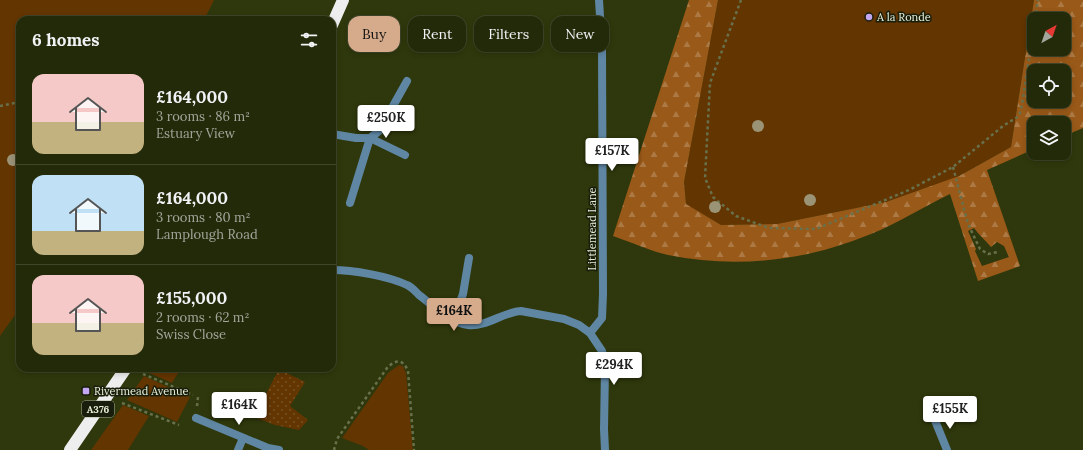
<!DOCTYPE html>
<html lang="en">
<head>
<meta charset="utf-8">
<style>
  body { margin:0; font-family:Lora,serif; background:#2b3212; color:#f1f3f6; height:100vh; display:flex; flex-direction:column; font-size:15px; white-space:nowrap }
  * { box-sizing:border-box; margin:0 }
  p { font-size:13px; color:#a3a79c }
  .icon { flex:none; width:22px; height:22px; fill:none; stroke:currentColor; stroke-width:2; stroke-linecap:round; stroke-linejoin:round }
  .map { position:relative; flex:1; overflow:hidden }
  .drawer { position:absolute; left:16px; top:16px; width:320px; height:356px; display:flex; flex-direction:column; background:#232a09; border-radius:12px; box-shadow:0 2px 6px #0003,0 0 0 1px #40462a }
  .drawer>* { flex:none }
  .top-card { position:absolute; left:348px; top:16px; width:380px; height:36px; display:flex; gap:8px }
  .needle { width:26px; rotate:40deg }
  .tools { position:absolute; left:1027px; top:12px; display:grid; gap:8px }
  .tools a { display:grid; place-items:center; width:44px; height:44px; border-radius:8px; background:#232a09; box-shadow:0 2px 6px #0003,0 0 0 1px #40462a; font-size:20px }
  .price { position:absolute; translate:-50% -34px; padding:0 9px; border-radius:4px; background:#fff; color:#222; font-size:13px; line-height:26px; filter:drop-shadow(0 1px 2px #0008) }
  .price::after { content:''; position:absolute; left:50%; top:24px; width:12px; height:9px; margin-left:-6px; background:inherit; clip-path:polygon(0 0,100% 0,50% 100%) }
  .price.active { background:#d6ab8b; color:#111 }
  ul { padding:0; list-style:none }
  li { display:flex; align-items:center; gap:12px; height:100px; padding:0 16px }
  li+li { border-top:1px solid #40462a }
  li span { display:grid; place-items:center; flex:none; width:112px; height:80px; border-radius:12px; color:#555 }
  li>.icon { margin-inline-start:auto }
  span .icon { width:48px; height:48px; fill:#fffc; stroke-width:1 }
  li b { font-size:17px }
  h2 { display:flex; justify-content:space-between; align-items:center; height:48px; padding:0 16px; font-size:17px }
  .pill { padding:0 14px; border-radius:12px; background:#232a09; box-shadow:0 2px 6px #0003,0 0 0 1px #40462a; font-size:14px; line-height:36px }
  .pill.active { background:#d6ab8b; color:#111 }
  .map>svg:first-child { display:block }
  .grass { fill:#633500 }
  .forest { fill:url(#forest-firs); fill-rule:evenodd }
  .park { fill:url(#park-dots) }
  .lines { fill:none; stroke-linecap:round; stroke-linejoin:round }
  .path { stroke:#68714b; stroke-width:2.5; stroke-dasharray:3 3; stroke-linecap:butt }
  .lane { stroke:#5f87a4; stroke-width:8 }
  .street { stroke:#5f87a4; stroke-width:8 }
  .highway { stroke:#eee; stroke-width:12 }
  .tree { fill:#9b9376 }
  .poi-dot { fill:#c3a7f2; stroke:#191d0b; stroke-width:1.5 }
  .labels { text-anchor:middle; stroke-width:3; stroke-linejoin:round; paint-order:stroke }
  .shield { fill:#191d0b; stroke:#aab19a; stroke-width:1 }
  .shield-label { font-size:10px; font-weight:bold; fill:#e8f0d8 }
  .poi-label { font-size:11px; fill:#e8f0d8; stroke:#191d0b; text-anchor:start }
  .street-label { font-size:11px; fill:#e8f0d8; stroke:#191d0b }
</style>
</head>
<body>
<div class="map">
<svg width="1083" height="450" viewBox="0 0 1083 450">
  <defs>
    <pattern id="forest-firs" width="22" height="20" patternUnits="userSpaceOnUse"><rect width="22" height="20" fill="#995918"/><path d="M5 1l3.5 6h-7zM16 11l3.5 6h-7z" fill="#ac7944"/></pattern>
    <pattern id="park-dots" width="8" height="8" patternUnits="userSpaceOnUse"><rect width="8" height="8" fill="#633500"/><path d="M2 2h.1M6 6h.1" fill="none" stroke="#795324" stroke-width="1.8" stroke-linecap="round"/></pattern>
  </defs>
  <rect width="100%" height="100%" fill="#2f380c"/>
  <path class="grass" d="M 0,0 L 214,0 L 204,20 L 20,20 L 20,308 L 0,336 Z
    M 718,0 L 1034,0 L 1011,147 L 955,178 L 886,202 L 777,224 L 721,225 L 686,205 L 684,182 Z
    M 399,365 L 403,366 L 406,373 L 413,450 L 369,450 L 363,446 L 342,438 L 388,373 Z
    M 150,368 L 181,368 L 172,383 L 147,372 Z
    M 144,376 L 190,397 L 177,422 L 127,400 Z
    M 123,405 L 149,416 L 128,450 L 91,450 Z"/>
  <path class="forest" d="M 689,0 L 718,0 L 684,182 L 686,204 L 721,225 L 777,224 L 886,202 L 959,176 L 1011,147 L 1034,0 L 1083,0 L 1083,128 L 1064,136 L 1064,123 L 1034,123 L 1034,149 L 987,170 L 1020,266 L 978,281 L 950,194 C 923,207 898,223 871,234 C 805,261 738,269 668,255 C 650,251 631,242 613,236 ZM 1034,19 L 1064,19 L 1064,49 L 1034,49 ZM 1034,71 L 1064,71 L 1064,101 L 1034,101 ZM 974,228 C 979,235 985,240 991,247 L 997,242 L 1004,246 L 1009,257 L 982,266 L 975,251 L 976,249 L 968,231 Z"/>
  <path class="park" d="M 279,369 L 305,382 L 290,406 L 308,420 L 299,430 L 275,425 L 254,417 Z"/>
  <g class="lines">
    <path class="path" d="M 741,0 L 710,83 L 705,178 L 713,197 L 736,216 L 769,228 L 816,229 L 909,190 L 953,167 L 1003,126 L 1019,116 L 1022,105 L 1034,26
      M 1035,19 L 1038,0
      M 0,106 L 20,102
      M 953,167 L 968,224 L 980,249 L 988,254 L 998,252
      M 143,374 L 193,395
      M 122,403 L 179,425
      M 197,406 L 198,397
      M 334,450 L 337,439 L 387,368 C 396,359 403,359 408,371 L 414,450"/>
    <path class="lane" d="M 370,138 L 405,155
      M 238,450 L 243,438"/>
    <path class="street" d="M 332,134 L 356,138 L 370,138 L 379,131 L 407,81
      M 350,203 L 370,138
      M 332,270 C 353,270 388,276 407,285 C 412,287 416,292 419,295 C 434,306 449,323 468,325 C 487,327 503,312 521,311 L 564,319 L 579,325 L 590,333 L 602,351 L 605,368 L 604,429 L 605,450
      M 453,321 L 463,294 L 469,258
      M 590,333 L 602,318 L 603,294 L 602,48 L 599,0
      M 196,418 L 268,448 L 279,450
      M 934,418 L 947,450"/>
    <path class="highway" d="M 332,25 L 343,0
      M 70,450 L 126,368"/>
  </g>
  <g class="tree">
    <circle cx="758" cy="126" r="6"/>
    <circle cx="13" cy="160" r="6"/>
    <circle cx="810" cy="200" r="6"/>
    <circle cx="715" cy="207" r="6"/>
  </g>
  <g class="poi-dot">
    <circle cx="869" cy="17" r="4"/>
    <rect x="82" y="387" width="8" height="8" rx="2"/>
  </g>
  <g class="labels">
    <rect class="shield" x="82" y="401" width="32" height="16" rx="3"/>
    <g class="shield-label">
      <text x="98" y="413">A376</text>
    </g>
    <g class="poi-label">
      <text x="877" y="21">A la Ronde</text>
      <text x="94" y="395">Rivermead Avenue</text>
    </g>
    <g class="street-label">
      <text transform="translate(592 229) rotate(-90)" y="4">Littlemead Lane</text>
    </g>
  </g>
</svg>
<div class="tools">
<a><svg class="needle" viewBox="-14 -14 28 28"><path d="M0-13l5 13h-10z" fill="#e53935"/><path d="M0 13l5-13h-10z" fill="#a3a79c"/></svg></a>
<a><svg class="icon" aria-label="locate" viewBox="0 0 24 24"><circle cx="12" cy="12" r="6"/><path d="M12 2v4M12 18v4M2 12h4M18 12h4"/></svg></a>
<a><svg class="icon" aria-label="layers" viewBox="0 0 24 24"><path d="M12 4l9 5-9 5-9-5zM3 14l9 5 9-5"/></svg></a>
</div>
<b class="price" style="left:386px;top:139px">£250K</b>
<b class="price" style="left:612px;top:172px">£157K</b>
<b class="price active" style="left:454px;top:332px">£164K</b>
<b class="price" style="left:614px;top:386px">£294K</b>
<b class="price" style="left:239px;top:426px">£164K</b>
<b class="price" style="left:950px;top:430px">£155K</b>
<div class="top-card">
<a class="pill active">Buy</a>
<a class="pill">Rent</a>
<a class="pill">Filters</a>
<a class="pill">New</a>
</div>
<section class="drawer">
<h2>6 homes<svg class="icon" aria-label="filters" viewBox="0 0 24 24"><path d="M4 7h16M4 17h16"/><circle cx="9" cy="7" r="2"/><circle cx="15" cy="17" r="2"/></svg></h2>
<ul>
<li><span style="background:linear-gradient(#f6c9c9 60%,#c2b280 0)"><svg class="icon" aria-label="home" viewBox="0 0 24 24"><path d="M3 11l9-7 9 7M6 9v11h12V9"/></svg></span><div><b>£164,000</b><p>3 rooms · 86 m²</p><p>Estuary View</p></div></li>
<li><span style="background:linear-gradient(#bfe0f5 70%,#c2b280 0)"><svg class="icon" aria-label="home" viewBox="0 0 24 24"><path d="M3 11l9-7 9 7M6 9v11h12V9"/></svg></span><div><b>£164,000</b><p>3 rooms · 80 m²</p><p>Lamplough Road</p></div></li>
<li><span style="background:linear-gradient(#f6c9c9 60%,#c2b280 0)"><svg class="icon" aria-label="home" viewBox="0 0 24 24"><path d="M3 11l9-7 9 7M6 9v11h12V9"/></svg></span><div><b>£155,000</b><p>2 rooms · 62 m²</p><p>Swiss Close</p></div></li>
</ul>
</section>
</div>
</body>
</html>
